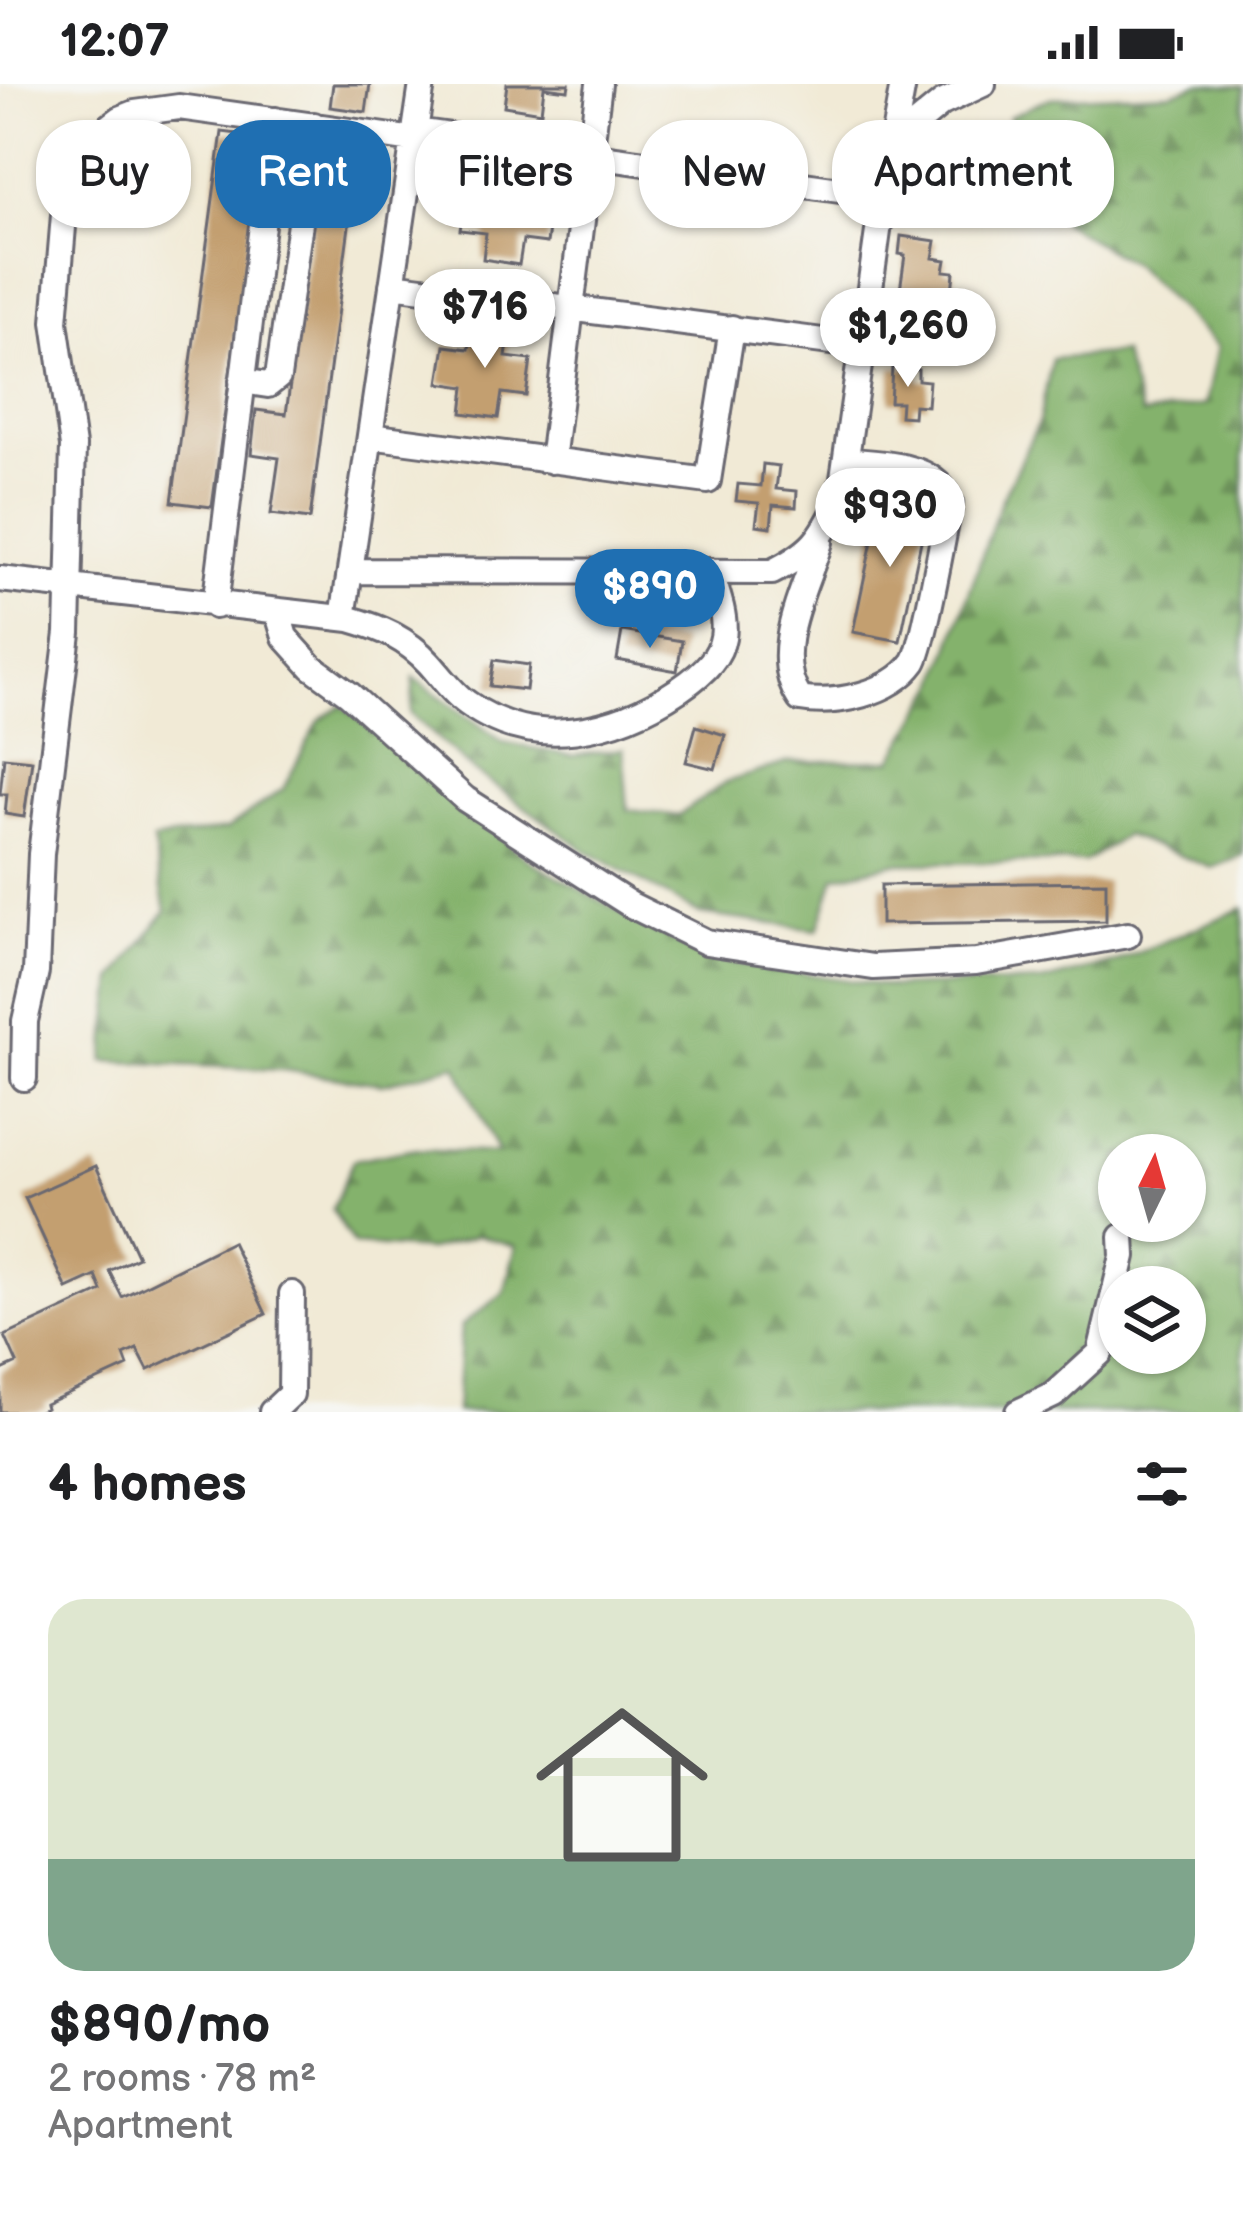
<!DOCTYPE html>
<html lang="en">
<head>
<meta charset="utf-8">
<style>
  body { margin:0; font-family:"Balsamiq Sans",sans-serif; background:#f2f2f2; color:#202124; height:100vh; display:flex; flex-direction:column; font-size:45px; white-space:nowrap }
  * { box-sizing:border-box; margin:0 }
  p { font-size:39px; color:#757577 }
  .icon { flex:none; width:66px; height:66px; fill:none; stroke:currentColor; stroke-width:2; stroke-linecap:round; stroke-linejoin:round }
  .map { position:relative; height:1328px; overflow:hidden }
  .sheet { display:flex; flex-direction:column; background:#fff; flex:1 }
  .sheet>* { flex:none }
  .banner { position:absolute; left:36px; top:36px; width:1173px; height:108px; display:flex; gap:24px }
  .needle { width:78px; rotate:5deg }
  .fabs { position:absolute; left:1098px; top:1050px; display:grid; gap:24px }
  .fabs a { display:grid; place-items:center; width:108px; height:108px; border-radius:50%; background:#fff; box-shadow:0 3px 9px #0004; font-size:60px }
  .price { position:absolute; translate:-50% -102px; padding:0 27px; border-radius:42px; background:#fff; color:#222; font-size:39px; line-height:78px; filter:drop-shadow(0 3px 6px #0008) }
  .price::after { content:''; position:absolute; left:50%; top:72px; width:36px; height:27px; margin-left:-18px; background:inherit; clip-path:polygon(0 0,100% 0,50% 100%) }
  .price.active { background:#1f6fb2; color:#fff }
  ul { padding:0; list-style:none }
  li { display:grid; align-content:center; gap:24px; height:636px; padding:0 48px }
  li span { display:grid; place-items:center; height:372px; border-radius:36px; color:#555 }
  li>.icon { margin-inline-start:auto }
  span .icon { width:216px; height:216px; fill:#fffc; stroke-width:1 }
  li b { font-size:51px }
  h2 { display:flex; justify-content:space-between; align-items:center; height:144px; padding:0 48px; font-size:51px }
  .tag { padding:0 42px; border-radius:48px; background:#fff; box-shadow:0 3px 9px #0004; font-size:42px; line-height:108px }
  .tag.active { background:#1f6fb2; color:#fff }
  .status { display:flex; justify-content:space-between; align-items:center; height:84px; padding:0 60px; background:#fff; direction:ltr }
  .status svg { height:33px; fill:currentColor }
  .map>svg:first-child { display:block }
  .forest { fill:url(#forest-firs); stroke:#536a54; stroke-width:3; fill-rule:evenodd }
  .building { fill:#c39f6f }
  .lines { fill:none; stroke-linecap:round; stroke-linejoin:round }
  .minor-casing { stroke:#6a6871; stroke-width:30 }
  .minor { stroke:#fff; stroke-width:24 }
</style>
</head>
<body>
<div class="status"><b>12:07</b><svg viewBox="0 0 49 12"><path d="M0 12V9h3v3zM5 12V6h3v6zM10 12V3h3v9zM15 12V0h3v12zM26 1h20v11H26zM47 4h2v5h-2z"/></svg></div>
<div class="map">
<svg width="1243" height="1328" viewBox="0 0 1243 1328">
  <defs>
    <pattern id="forest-firs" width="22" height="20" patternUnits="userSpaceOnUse" patternTransform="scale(3)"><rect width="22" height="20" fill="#84b26c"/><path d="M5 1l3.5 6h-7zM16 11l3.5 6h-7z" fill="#6c905a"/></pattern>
  </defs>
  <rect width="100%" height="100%" fill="#f6f6f2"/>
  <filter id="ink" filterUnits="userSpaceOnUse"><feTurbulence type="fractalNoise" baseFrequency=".00833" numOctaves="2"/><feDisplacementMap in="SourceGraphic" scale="24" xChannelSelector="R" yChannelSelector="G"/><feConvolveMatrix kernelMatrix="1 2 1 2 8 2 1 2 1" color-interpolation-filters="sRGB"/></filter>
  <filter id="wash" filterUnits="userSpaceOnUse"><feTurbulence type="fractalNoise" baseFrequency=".004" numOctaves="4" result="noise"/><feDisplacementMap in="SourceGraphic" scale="48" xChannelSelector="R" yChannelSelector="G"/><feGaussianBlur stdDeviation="2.7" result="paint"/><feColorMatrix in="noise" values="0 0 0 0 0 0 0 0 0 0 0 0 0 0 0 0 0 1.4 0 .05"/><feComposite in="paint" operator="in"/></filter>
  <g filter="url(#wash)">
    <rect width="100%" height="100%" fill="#f1ead6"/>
    <path class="forest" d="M 1199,0 L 1243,3 L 1243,772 L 1212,784 L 1126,751 L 1085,778 L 894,779 L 835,793 L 818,846 L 700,830 L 585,766 L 474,687 L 411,630 L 414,594 L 503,658 L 572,672 L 623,665 L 628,726 L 678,732 L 726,698 L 789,678 L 892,676 L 937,601 L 1001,417 L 1039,338 L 1052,275 L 1122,269 L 1142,331 L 1205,321 L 1217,263 L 1134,181 L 1063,139 L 1026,89 L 1009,33 L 1050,14 L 1170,9 Z
      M 342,621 L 530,777 L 703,874 L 893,903 L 1041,898 L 1114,879 L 1243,824 L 1243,1328 L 456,1328 L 461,1242 L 504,1209 L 516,1162 L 478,1151 L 430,1166 L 354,1161 L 332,1126 L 353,1076 L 411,1065 L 498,1069 L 456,981 L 382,1000 L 283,986 L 104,977 L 114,896 L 166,827 L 153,756 L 227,745 L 283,705 L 319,637 ZM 1119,1071 L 1185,1071 L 1185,1137 L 1119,1137 ZM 1119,1203 L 1185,1203 L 1185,1269 L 1119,1269 Z"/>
    <g id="blocks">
      <path class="building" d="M 333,0 L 370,0 L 366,28 L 330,23 Z
        M 507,0 L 569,0 L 568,6 L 544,3 L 541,28 L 504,22 Z
        M 222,48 L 262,53 L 212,423 L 172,418 Z
        M 322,62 L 359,67 L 310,435 L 271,430 L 279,374 L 251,370 L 256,326 L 286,330 Z
        M 494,88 L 531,93 L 527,120 L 552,123 L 547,159 L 523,156 L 519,181 L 483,175 L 486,149 L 460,146 L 466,109 L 490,112 Z
        M 901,152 L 936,157 L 933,174 L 946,176 L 944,187 L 954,188 L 952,208 L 943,207 L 941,218 L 899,213 L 905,171 L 899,170 Z
        M 473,241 L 510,246 L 506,273 L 531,276 L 526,312 L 502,309 L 498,334 L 462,329 L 465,303 L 439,299 L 445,262 L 469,265 Z
        M 892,283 L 918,285 L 918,296 L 929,297 L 927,322 L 914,321 L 913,333 L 900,332 L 901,318 L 890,318 Z
        M 763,380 L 779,382 L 776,405 L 797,407 L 796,423 L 773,421 L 771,443 L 756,441 L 759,419 L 736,417 L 738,400 L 761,402 Z
        M 881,414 L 928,424 L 900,557 L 853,548 Z
        M 622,547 L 682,557 L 677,587 L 617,576 Z
        M 494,576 L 529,581 L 526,606 L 490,602 Z
        M 696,642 L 725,651 L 715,685 L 686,678 Z
        M 4,673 L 32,676 L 24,733 L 5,730 L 7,710 L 0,710 Z
        M 1106,798 L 1106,837 L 881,840 L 881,801 Z
        M 96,1082 L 138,1173 L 109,1187 L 122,1213 L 232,1158 L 266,1230 L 148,1286 L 137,1265 L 124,1271 L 128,1282 L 45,1320 L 46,1324 L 37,1328 L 0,1328 L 0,1287 L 17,1279 L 5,1252 L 102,1207 L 96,1192 L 67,1205 L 25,1114 Z"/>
    </g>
  </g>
  <g filter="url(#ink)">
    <use href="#blocks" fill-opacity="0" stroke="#6a6871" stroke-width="3"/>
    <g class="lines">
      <g class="minor-casing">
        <path id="minor" d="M 415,47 L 883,112
          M 892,60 L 942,19 L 983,0
          M 392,201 L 861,262
          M 242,297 L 268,301 L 278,293 L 314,41
          M 370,352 L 708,397 L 732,244
          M 552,377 L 599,0
          M 820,458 C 805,506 769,569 800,615 C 835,621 891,610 914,578 C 924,563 944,446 950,419 C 936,378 883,381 846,376
          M 350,487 L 772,488 C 812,468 821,456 840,416 L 883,112 L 903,0
          M 0,495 L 350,535 C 382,544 407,555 429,579 C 441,592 452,609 467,619 C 534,668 616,648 680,605 C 736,567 729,543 710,487
          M 215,522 L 275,36
          M 278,530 L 285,553 L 312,583 L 349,610 L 465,715 L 631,821 L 706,858 L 873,883 L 976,878 L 1128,851
          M 343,534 L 422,0
          M 24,994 L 25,937 L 36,888 L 41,770 L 68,549 L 73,362 L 55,238 L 64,131 L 85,66 L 95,54 L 120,35 L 135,29 L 179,23 L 414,56
          M 272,1328 L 291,1310 L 292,1210
          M 1018,1328 L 1054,1311 L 1100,1269 L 1123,1172 L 1122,1153"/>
      </g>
      <use href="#minor" class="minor"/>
    </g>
  </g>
</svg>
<div class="fabs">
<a><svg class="needle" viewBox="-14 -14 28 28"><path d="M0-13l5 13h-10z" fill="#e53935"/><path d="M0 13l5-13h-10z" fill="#757577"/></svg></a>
<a><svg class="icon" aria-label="layers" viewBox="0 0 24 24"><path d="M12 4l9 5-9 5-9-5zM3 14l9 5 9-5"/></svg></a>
</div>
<b class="price" style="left:485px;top:287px">$716</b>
<b class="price" style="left:908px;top:306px">$1,260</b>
<b class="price" style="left:890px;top:486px">$930</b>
<b class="price active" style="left:650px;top:567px">$890</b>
<div class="banner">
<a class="tag">Buy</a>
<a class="tag active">Rent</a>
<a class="tag">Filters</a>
<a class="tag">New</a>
<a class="tag">Apartment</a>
</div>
</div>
<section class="sheet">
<h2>4 homes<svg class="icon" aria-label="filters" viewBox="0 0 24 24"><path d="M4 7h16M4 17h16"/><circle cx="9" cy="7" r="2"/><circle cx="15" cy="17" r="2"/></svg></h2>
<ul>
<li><span style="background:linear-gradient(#dfe7d0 70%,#7fa58c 0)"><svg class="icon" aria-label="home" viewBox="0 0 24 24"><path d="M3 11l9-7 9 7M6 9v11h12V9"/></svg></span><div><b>$890/mo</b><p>2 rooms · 78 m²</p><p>Apartment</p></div></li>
</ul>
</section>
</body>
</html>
